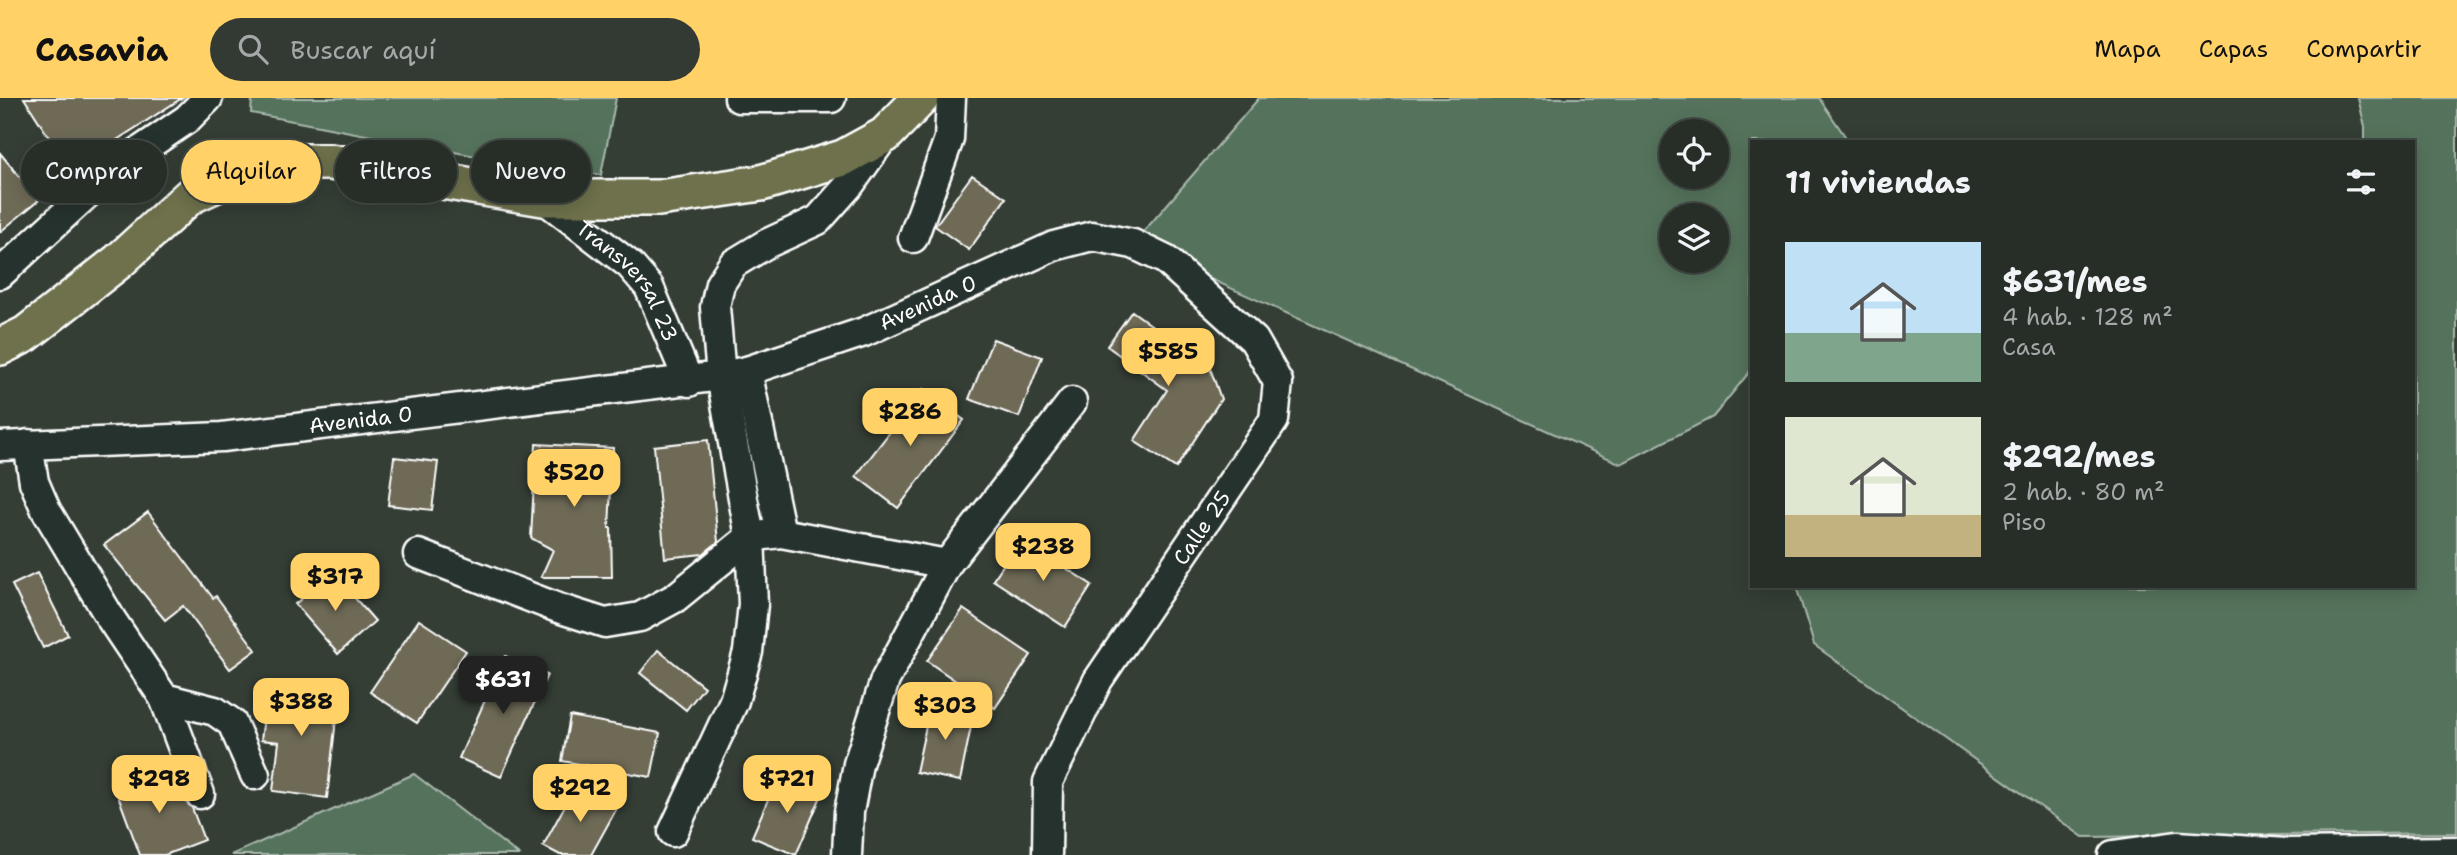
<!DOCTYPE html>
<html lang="es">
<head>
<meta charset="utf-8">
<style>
  body { margin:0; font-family:"Shantell Sans",sans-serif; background:#333a34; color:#f1f3f6; height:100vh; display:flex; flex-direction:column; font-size:26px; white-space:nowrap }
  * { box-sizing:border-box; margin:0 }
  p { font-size:23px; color:#a4a8a8 }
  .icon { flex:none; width:38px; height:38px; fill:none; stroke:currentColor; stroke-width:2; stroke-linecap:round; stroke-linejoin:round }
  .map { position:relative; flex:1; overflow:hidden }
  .panel { position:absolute; left:1750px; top:42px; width:665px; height:448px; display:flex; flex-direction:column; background:#272e28; border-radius:0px; box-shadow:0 4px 18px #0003,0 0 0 2px #434a45 }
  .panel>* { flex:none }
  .top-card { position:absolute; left:21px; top:42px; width:665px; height:63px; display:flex; gap:14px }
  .fabs { position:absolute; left:1659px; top:21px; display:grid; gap:14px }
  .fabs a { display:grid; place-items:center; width:70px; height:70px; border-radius:50%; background:#272e28; box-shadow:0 4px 18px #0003,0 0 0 2px #434a45; font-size:35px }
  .price { position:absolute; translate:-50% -60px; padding:0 16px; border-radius:14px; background:#ffd166; color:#111; font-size:23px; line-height:46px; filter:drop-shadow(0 2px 4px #0008) }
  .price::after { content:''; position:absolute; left:50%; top:42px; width:21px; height:16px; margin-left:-10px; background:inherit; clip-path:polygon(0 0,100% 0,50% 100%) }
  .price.on { background:#222; color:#fff }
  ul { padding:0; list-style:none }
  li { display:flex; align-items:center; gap:21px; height:175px; padding:0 35px }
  li span { display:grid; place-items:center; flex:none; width:196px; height:140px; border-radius:0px; color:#555 }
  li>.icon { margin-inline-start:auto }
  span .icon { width:84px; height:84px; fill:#fffc; stroke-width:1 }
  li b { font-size:30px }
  h2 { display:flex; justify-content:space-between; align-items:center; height:84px; padding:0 35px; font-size:30px }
  .pill { padding:0 24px; border-radius:32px; background:#272e28; box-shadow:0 4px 18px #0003,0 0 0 2px #434a45; font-size:24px; line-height:63px }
  .pill.on { background:#ffd166; color:#111 }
  header { display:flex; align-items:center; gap:42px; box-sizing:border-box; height:98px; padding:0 35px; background:#ffd166; color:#111 }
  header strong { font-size:33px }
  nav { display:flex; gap:38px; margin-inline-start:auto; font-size:24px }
  .search { width:490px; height:63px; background:#333a34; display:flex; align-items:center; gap:18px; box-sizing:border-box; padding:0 24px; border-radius:38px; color:#a4a8a8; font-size:26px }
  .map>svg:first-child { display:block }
  .green { fill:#54735c; stroke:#aab9ae; stroke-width:2; fill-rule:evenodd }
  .building { fill:#6e6a57; stroke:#fff; stroke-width:2 }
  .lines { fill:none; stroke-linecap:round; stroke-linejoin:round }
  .minor-casing { stroke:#fff; stroke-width:33 }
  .major-casing { stroke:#fff; stroke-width:40 }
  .minor { stroke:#26332d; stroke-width:28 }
  .major { stroke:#6e714b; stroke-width:35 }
  .labels { text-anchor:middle; stroke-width:5; stroke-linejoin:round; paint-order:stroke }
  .street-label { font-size:21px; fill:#fff; stroke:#26332d }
</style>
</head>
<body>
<header>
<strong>Casavia</strong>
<div class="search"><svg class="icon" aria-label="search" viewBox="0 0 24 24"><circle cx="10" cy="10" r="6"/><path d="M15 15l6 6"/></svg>Buscar aquí</div>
<nav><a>Mapa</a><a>Capas</a><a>Compartir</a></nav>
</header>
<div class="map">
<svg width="2457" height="757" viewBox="0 0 2457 757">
  <rect width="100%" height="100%" fill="#343e35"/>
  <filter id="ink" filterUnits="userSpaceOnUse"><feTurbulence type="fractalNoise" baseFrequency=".0143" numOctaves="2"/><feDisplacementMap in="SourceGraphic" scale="14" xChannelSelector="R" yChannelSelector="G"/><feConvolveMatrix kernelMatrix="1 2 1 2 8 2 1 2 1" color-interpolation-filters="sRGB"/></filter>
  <g filter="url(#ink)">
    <path class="green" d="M 252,0 L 616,0 L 601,77 L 496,62 L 251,15 Z
      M 1259,0 L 1819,0 L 1849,44 L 1752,44 L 1752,271 L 1713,319 L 1621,366 L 1133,146 ZM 1671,33 L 1717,33 L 1717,79 L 1671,79 ZM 1671,117 L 1717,117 L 1717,163 L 1671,163 Z
      M 2358,0 L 2457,0 L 2457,735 L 2083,739 L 1814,547 L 1796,488 L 2413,488 L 2413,44 L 2365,44 L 2365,29 Z
      M 414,676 L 519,757 L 231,757 Z"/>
    <path class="building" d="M 24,0 L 182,0 L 70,72 Z
      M 0,55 L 39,102 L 0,134 Z
      M 972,77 L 1006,100 L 969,152 L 935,128 Z
      M 1132,213 L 1210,270 L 1221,301 L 1176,370 L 1134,343 L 1167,292 L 1107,248 Z
      M 993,241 L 1042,259 L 1019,319 L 969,301 Z
      M 923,291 L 964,322 L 898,410 L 856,378 Z
      M 708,342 L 718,444 L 703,456 L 665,460 L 654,348 Z
      M 536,346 L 613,350 L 609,430 L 611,430 L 612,479 L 541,479 L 553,452 L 531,440 Z
      M 394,359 L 438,364 L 432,412 L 388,407 Z
      M 148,414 L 213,500 L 216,498 L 256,552 L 230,571 L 183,508 L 165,522 L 104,447 Z
      M 1021,441 L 1092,487 L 1065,529 L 993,482 Z
      M 37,475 L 68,537 L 43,550 L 12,487 Z
      M 333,475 L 375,523 L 338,556 L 295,506 Z
      M 963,511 L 1031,557 L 995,610 L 927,563 Z
      M 419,522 L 466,553 L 417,625 L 370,594 Z
      M 658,552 L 704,589 L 686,612 L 640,575 Z
      M 505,558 L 547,577 L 501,679 L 459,660 Z
      M 268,587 L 339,595 L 327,700 L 273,693 L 279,644 L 261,642 Z
      M 931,605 L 974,614 L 960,683 L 916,674 Z
      M 570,618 L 660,635 L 651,679 L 562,663 Z
      M 173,670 L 184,702 L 192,710 L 204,742 L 165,757 L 140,757 L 116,692 Z
      M 778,678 L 822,696 L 796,757 L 752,739 Z
      M 576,687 L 617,710 L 591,757 L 560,757 L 543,748 Z"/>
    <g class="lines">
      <g class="minor-casing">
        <g id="minor">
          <path d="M 739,0 L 831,0"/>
          <path id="s1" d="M 543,100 L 630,167 L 649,189 L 689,284"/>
          <path d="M 913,140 L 949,41 L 951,0"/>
          <path d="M 0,176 L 115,70 L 187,21 L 208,0"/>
          <path d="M 747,273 L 781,435"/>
          <path d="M 28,346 L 34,384 L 46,412 L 111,521 L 164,600 L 200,696"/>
          <path id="s2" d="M 0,348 L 222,339 L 721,278 L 747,273 L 864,234 L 1054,148 L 1092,138 L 1133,146 L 1166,162 L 1254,242 L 1278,284 L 1274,322 L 1098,582 L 1048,684 L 1047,757"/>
          <path d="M 418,456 L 558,510 L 605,525 L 640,519 L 675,500 L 750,439 L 781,435 L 947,466"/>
          <path d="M 164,600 L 215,613 L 232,625 L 255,677"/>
          <path d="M 673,734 L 734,603 L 748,554 L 753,506 L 750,439 L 721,278 L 715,209 L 720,186 L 733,166 L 766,146 L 818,122 L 851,85 L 883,40"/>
          <path d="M 847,757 L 849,714 L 858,666 L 885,582 L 947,466 L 1072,304"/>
          <path d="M 2113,757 L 2177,748 L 2286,755 L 2457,753"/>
        </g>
      </g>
      <g class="major-casing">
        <path id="major" d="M 0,249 L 26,236 L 119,163 L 190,98 L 240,75 L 286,64 L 330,64 L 543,100 L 659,100 L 761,85 L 843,60 L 885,37 L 921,0"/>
      </g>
      <use href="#minor" class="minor"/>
      <use href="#major" class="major"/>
    </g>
  </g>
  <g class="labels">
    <g class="street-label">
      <text dy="7" stroke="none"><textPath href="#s1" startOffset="121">Transversal 23</textPath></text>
      <text dy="7" stroke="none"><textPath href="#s2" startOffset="945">Avenida 0</textPath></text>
      <text dy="7" stroke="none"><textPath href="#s2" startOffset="362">Avenida 0</textPath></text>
      <text transform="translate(1202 430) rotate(-56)" y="7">Calle 25</text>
    </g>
  </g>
</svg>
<div class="fabs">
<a><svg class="icon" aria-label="locate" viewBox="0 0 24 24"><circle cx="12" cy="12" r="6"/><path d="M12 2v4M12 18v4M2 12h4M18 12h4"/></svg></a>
<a><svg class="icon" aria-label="layers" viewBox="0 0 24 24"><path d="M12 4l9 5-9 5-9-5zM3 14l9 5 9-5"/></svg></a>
</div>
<b class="price" style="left:1168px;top:290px">$585</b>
<b class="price" style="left:910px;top:350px">$286</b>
<b class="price" style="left:574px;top:411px">$520</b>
<b class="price" style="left:1043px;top:485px">$238</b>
<b class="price" style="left:335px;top:515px">$317</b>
<b class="price on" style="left:503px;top:618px">$631</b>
<b class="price" style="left:301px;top:640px">$388</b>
<b class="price" style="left:945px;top:644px">$303</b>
<b class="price" style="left:159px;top:717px">$298</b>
<b class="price" style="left:787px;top:717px">$721</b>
<b class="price" style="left:580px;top:726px">$292</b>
<div class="top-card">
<a class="pill">Comprar</a>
<a class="pill on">Alquilar</a>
<a class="pill">Filtros</a>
<a class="pill">Nuevo</a>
</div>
<section class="panel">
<h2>11 viviendas<svg class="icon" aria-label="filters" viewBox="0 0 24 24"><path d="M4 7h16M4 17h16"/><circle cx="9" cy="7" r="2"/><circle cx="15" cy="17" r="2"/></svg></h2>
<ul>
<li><span style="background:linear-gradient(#bfe0f5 65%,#7fa58c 0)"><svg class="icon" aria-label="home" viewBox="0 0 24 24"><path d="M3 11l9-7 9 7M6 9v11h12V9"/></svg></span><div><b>$631/mes</b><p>4 hab. · 128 m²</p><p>Casa</p></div></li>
<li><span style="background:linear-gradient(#dfe7d0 70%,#c2b280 0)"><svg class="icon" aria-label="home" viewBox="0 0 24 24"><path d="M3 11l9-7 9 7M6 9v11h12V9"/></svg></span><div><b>$292/mes</b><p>2 hab. · 80 m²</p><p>Piso</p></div></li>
</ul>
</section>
</div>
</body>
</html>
